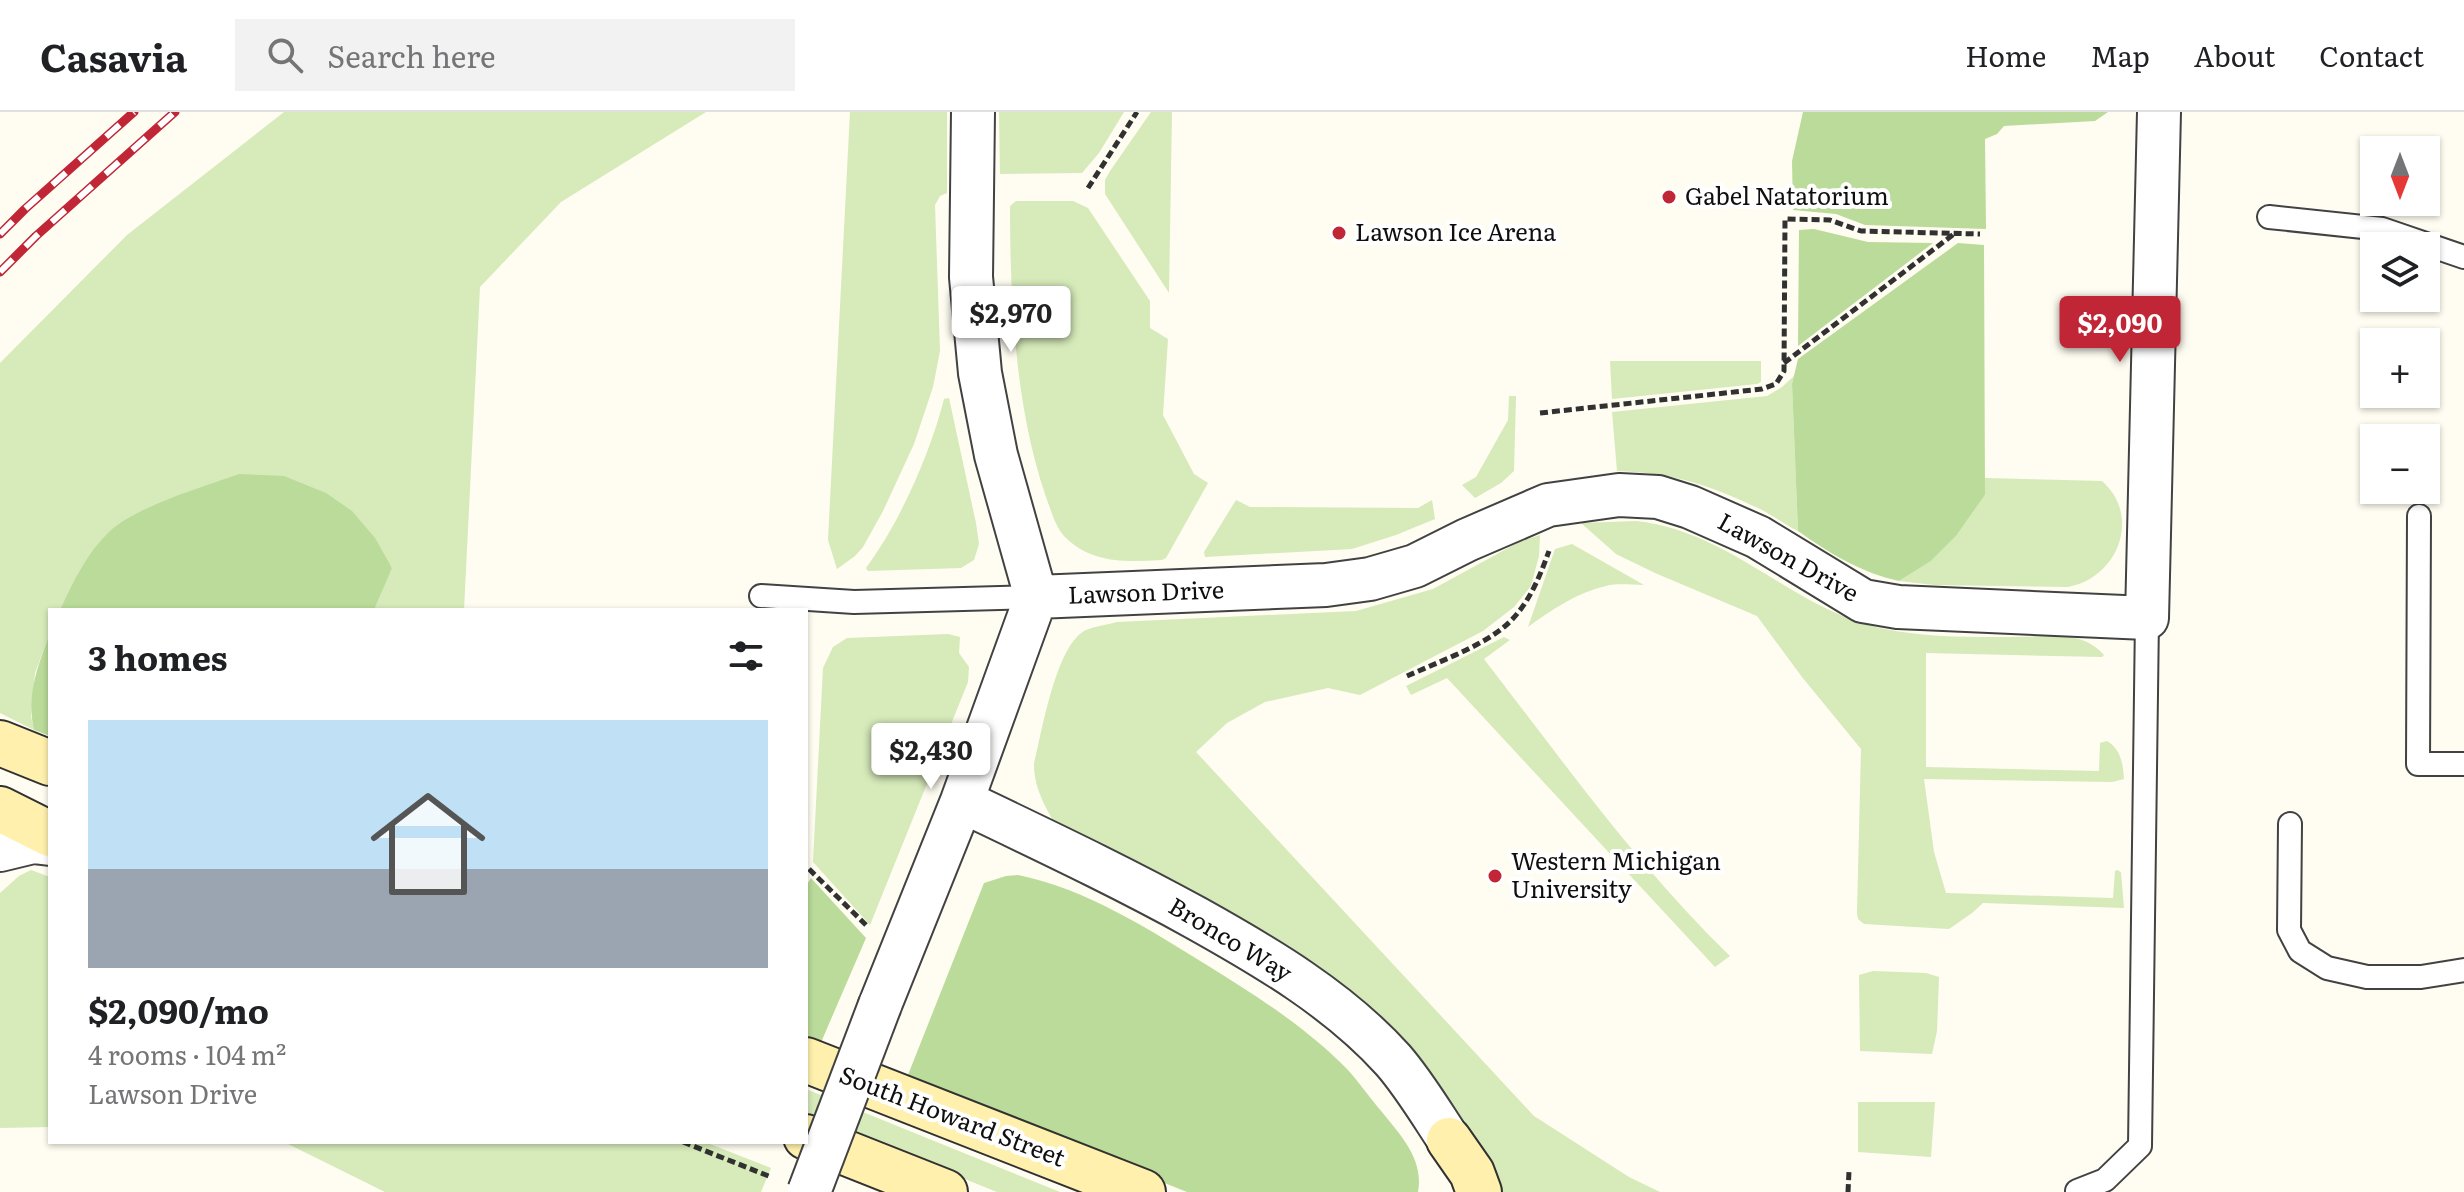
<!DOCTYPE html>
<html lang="en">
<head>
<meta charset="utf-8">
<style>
  body { margin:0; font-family:Literata,serif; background:#f2f2f2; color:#202124; height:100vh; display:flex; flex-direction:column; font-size:30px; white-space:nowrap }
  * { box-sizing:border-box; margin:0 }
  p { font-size:26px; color:#757577 }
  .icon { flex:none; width:44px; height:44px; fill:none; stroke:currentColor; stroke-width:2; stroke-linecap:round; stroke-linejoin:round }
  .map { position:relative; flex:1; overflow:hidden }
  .panel { position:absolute; left:48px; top:496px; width:760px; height:536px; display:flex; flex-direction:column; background:#fff; border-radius:0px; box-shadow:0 2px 6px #0004 }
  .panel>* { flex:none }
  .needle { width:52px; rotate:180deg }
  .controls { position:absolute; left:2360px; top:24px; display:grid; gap:16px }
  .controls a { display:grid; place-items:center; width:80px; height:80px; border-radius:0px; background:#fff; box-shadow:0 2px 6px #0004; font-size:40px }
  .price { position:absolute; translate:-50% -68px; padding:0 18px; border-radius:8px; background:#fff; color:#222; font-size:26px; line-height:52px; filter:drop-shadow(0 2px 4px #0008) }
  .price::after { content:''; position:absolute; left:50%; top:48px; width:24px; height:18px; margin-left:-12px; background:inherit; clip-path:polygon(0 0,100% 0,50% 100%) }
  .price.on { background:#c02635; color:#fff }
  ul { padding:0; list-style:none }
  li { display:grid; align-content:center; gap:16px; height:424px; padding:0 40px }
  li span { display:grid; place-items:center; height:248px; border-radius:0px; color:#555 }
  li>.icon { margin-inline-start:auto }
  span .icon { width:144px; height:144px; fill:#fffc; stroke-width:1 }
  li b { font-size:34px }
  h2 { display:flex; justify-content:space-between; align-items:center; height:96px; padding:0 40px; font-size:34px }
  header { display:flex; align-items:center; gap:48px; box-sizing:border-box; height:112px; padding:0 40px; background:#fff; border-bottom:2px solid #e0e0e0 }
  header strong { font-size:38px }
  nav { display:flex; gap:44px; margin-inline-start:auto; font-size:28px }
  .search { width:560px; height:72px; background:#f2f2f2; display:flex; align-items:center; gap:20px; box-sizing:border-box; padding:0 28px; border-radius:0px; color:#757577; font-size:30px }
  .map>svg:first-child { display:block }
  .green { fill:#d6eaba }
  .forest { fill:#badb99 }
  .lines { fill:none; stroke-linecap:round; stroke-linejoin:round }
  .lane-casing { stroke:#424242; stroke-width:26 }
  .street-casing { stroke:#424242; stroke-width:46 }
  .secondary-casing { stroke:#313131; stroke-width:48 }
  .path { stroke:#313131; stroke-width:5; stroke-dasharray:8 4; stroke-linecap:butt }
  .lane { stroke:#fff; stroke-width:22 }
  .street { stroke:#fff; stroke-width:42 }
  .secondary { stroke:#fff1ad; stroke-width:44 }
  .rail-casing { stroke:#c02635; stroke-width:9 }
  .rail { stroke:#fff; stroke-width:6; stroke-dasharray:18; stroke-linecap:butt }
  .street-bridge-casing { stroke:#424242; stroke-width:46; stroke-linecap:butt }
  .street-bridge { stroke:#fff; stroke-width:42 }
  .poi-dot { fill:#c02635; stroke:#fff; stroke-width:3 }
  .labels { text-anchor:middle; stroke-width:8; stroke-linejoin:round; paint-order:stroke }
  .poi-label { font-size:24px; fill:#0f0f0f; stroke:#fff; text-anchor:start }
  .street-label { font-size:24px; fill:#0f0f0f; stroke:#fff }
</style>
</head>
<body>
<header>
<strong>Casavia</strong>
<div class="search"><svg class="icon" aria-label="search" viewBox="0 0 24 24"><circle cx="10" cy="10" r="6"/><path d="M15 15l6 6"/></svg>Search here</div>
<nav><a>Home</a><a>Map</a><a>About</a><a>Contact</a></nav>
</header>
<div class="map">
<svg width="2464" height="1080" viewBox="0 0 2464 1080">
  <rect width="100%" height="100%" fill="#fffcf1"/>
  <path class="green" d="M 284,0 L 706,0 L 561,90 L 480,175 L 464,498 L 374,498 L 392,455 L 239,362 L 185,381 L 139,402 L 67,484 L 60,498 L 50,498 L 50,521 L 35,561 L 31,604 L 34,618 L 0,601 L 0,251 L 127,123 Z
    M 850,0 L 947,0 L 947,81 L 940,84 L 935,93 L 940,239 L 933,275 L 914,332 L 883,399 L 863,435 L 855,444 L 837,457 L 828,428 Z
    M 999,0 L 1124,0 L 1099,41 L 1082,61 L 1000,62 Z
    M 1151,0 L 1172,0 L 1169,181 L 1105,82 L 1105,68 L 1110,59 Z
    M 1016,89 L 1073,89 L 1088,96 L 1150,189 L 1150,216 L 1168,227 L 1163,303 L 1194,362 L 1208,371 L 1166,446 L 1162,448 C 1126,450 1091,452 1064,424 C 1055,414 1051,398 1046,385 C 1015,295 1010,188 1010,94 Z
    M 1610,249 L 1761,249 L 1761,270 L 1757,272 L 1612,287 Z
    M 1794,264 L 1792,272 L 1798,419 C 1785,413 1774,404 1760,397 C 1709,373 1675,361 1617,359 L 1612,300 L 1767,284 L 1782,275 Z
    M 1509,284 L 1516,284 L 1514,359 L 1501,371 L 1475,386 L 1462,373 L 1476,365 L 1508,308 Z
    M 949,286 L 976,411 L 979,432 L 974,448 L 961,456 L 868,459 L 866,456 C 900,410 930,342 944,287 Z
    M 1985,366 L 2102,369 C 2142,404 2118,466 2068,475 L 1934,473 L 1899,469 L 1931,449 L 1956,424 L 1985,383 Z
    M 1236,388 L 1250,395 L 1418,396 L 1432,388 L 1435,407 L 1396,423 L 1352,437 L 1205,445 L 1204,440 Z
    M 1636,409 C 1732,419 1794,499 1885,517 C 1928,526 1974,525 2018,525 C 2037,525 2060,522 2079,527 C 2089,530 2097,535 2104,543 L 2102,545 L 1926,541 L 1926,655 L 2099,659 L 2100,631 L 2107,629 C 2121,637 2123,652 2124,667 L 2112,670 L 1924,667 L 1934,740 L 1946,781 L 2113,786 L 2115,759 L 2117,758 L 2121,760 L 2124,796 L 1983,791 L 1972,801 L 1949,817 L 1864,812 L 1858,807 L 1857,801 L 1861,637 L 1802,565 L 1757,504 L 1655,461 L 1616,442 L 1581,411 Z
    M 1540,423 L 1539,444 L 1531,474 L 1514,495 L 1483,519 L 1360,583 L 1328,576 L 1265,590 L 1227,611 L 1196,640 L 1534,1004 L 1629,1065 L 1660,1080 L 1494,1080 L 1439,984 L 1058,717 C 1046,696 1034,677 1034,652 C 1042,620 1056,532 1086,518 C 1095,514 1107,513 1117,510 L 1356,499 L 1433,477 L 1519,430 Z
    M 1572,432 L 1644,473 C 1631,473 1618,471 1606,474 C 1576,481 1553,497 1528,515 L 1555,437 Z
    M 948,522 L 960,525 L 959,541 L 969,555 L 968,570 L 870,813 L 813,750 L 823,556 L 833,535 L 847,526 Z
    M 1504,525 L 1510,528 L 1484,547 C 1562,648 1638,755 1730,844 L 1715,855 L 1447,566 L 1411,583 L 1406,574 Z
    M 31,758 L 50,765 L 50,1015 L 0,1016 L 0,781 L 19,764 Z
    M 1873,859 L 1926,861 L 1939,865 L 1937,919 L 1932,942 L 1860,939 L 1859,863 Z
    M 806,977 L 1060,1080 L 997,1080 L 806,1003 Z
    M 1858,990 L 1935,990 L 1931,1045 L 1858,1040 Z
    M 284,1030 L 705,1030 L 771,1056 L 761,1080 L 385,1080 Z"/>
  <path class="forest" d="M 1803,0 L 2108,0 L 2095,9 L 2004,14 L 1997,22 L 1985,27 L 1986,117 L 1865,113 L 1836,102 L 1793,98 L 1792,49 Z
    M 1814,117 L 1868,130 L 1933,131 L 1798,234 L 1799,118 Z
    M 1958,131 L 1984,133 L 1985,383 L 1956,424 L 1931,449 L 1899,469 C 1862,461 1829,441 1798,419 L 1792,272 L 1798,247 Z
    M 239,362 L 284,364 L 326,381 L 352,399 L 375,426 L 392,456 L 374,498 L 60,498 C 73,470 87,441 109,420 C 135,395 205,374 239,362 Z
    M 50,521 L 50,624 L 34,618 C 26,582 38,554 50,521 Z
    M 1018,763 C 1087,777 1150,818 1210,855 C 1258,885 1307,916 1347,957 C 1359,970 1370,986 1382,1000 C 1401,1024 1424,1047 1418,1080 L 1187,1080 L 906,968 L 984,771 L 1006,764 Z
    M 811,766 L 866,826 L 819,935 L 806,929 L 806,774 Z"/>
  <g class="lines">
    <g class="lane-casing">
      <path id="lane" d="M 2269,105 L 2382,117 L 2464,145
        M 2419,404 L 2418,652 L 2464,652
        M 761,484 L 854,490 L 1036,485
        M 2290,712 L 2289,818 L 2300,839 L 2327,856 L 2367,865 L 2421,865 L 2464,858
        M 2077,1079 L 2105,1068 L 2140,1034 L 2147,506"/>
    </g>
    <g class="street-casing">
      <path id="street" d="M 1036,485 L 1326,473 L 1370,467 L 1415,454 L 1467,428 L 1548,393 L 1619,383 L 1658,385 L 1690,395 L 1758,425 L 1863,489 L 1898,495 L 2147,506 L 2159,0
        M 962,689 C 1041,727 1120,764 1196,806 C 1266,845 1339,888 1393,948 C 1414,972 1431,1001 1449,1028
        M 0,738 L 33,730 L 50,732
        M 880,893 L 962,689 L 1036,485 L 996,343 L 980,261 L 971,165 L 973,0"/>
    </g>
    <g class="secondary-casing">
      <path id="secondary" d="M 0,631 L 50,651
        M 0,697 L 50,722
        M 806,948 L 1143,1080
        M 806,1025 L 945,1080
        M 1449,1028 L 1472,1061 L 1479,1080"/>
    </g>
    <path class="path" d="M 1088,76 L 1137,0
      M 1784,251 L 1954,122
      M 1540,301 L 1762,277 L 1776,272 L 1784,259 L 1785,107 L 1830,108 L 1861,119 L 1980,122
      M 1407,564 C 1436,551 1480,535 1504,515 C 1527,496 1539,467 1549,439
      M 809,757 L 866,813
      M 683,1030 L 771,1065
      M 1848,1080 L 1849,1059"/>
    <use href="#lane" class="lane"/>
    <use href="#street" class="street"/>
    <use href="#secondary" class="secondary"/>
    <g class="rail-casing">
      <path id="rail" d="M 0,122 L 25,97 L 134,0
        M 0,160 L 36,124 L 175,0"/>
    </g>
    <use href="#rail" class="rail"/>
    <g class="street-bridge-casing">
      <path id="street-bridge" d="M 809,1080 L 880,893"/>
    </g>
    <use href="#street-bridge" class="street-bridge"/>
  </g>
  <g class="poi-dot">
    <circle cx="1669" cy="85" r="8"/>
    <circle cx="1339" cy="121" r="8"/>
    <circle cx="1495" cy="764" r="8"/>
  </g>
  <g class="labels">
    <g class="poi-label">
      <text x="1685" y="93">Gabel Natatorium</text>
      <text x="1355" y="129">Lawson Ice Arena</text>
      <text x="1511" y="758">Western Michigan<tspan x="1511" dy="28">University</tspan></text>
    </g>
    <g class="street-label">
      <text transform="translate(1788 446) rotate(29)" y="8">Lawson Drive</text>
      <text transform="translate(1146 481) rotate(-2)" y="8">Lawson Drive</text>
      <text transform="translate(1230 828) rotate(31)" y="8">Bronco Way</text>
      <text transform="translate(952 1005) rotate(21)" y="8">South Howard Street</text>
    </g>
  </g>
</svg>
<div class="controls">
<a><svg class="needle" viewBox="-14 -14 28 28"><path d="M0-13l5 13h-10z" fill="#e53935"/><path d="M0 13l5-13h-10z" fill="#757577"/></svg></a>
<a><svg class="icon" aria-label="layers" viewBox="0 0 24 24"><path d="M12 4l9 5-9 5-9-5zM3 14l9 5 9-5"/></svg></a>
<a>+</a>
<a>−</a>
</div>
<b class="price" style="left:1011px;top:242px">$2,970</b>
<b class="price on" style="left:2120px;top:252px">$2,090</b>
<b class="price" style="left:931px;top:679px">$2,430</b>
<section class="panel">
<h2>3 homes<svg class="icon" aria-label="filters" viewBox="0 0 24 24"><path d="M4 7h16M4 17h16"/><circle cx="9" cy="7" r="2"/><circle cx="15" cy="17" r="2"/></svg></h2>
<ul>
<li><span style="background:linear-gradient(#bfe0f5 60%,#9aa5b1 0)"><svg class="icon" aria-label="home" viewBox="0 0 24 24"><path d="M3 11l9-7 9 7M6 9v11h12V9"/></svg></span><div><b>$2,090/mo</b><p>4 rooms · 104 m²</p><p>Lawson Drive</p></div></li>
</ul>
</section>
</div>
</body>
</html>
